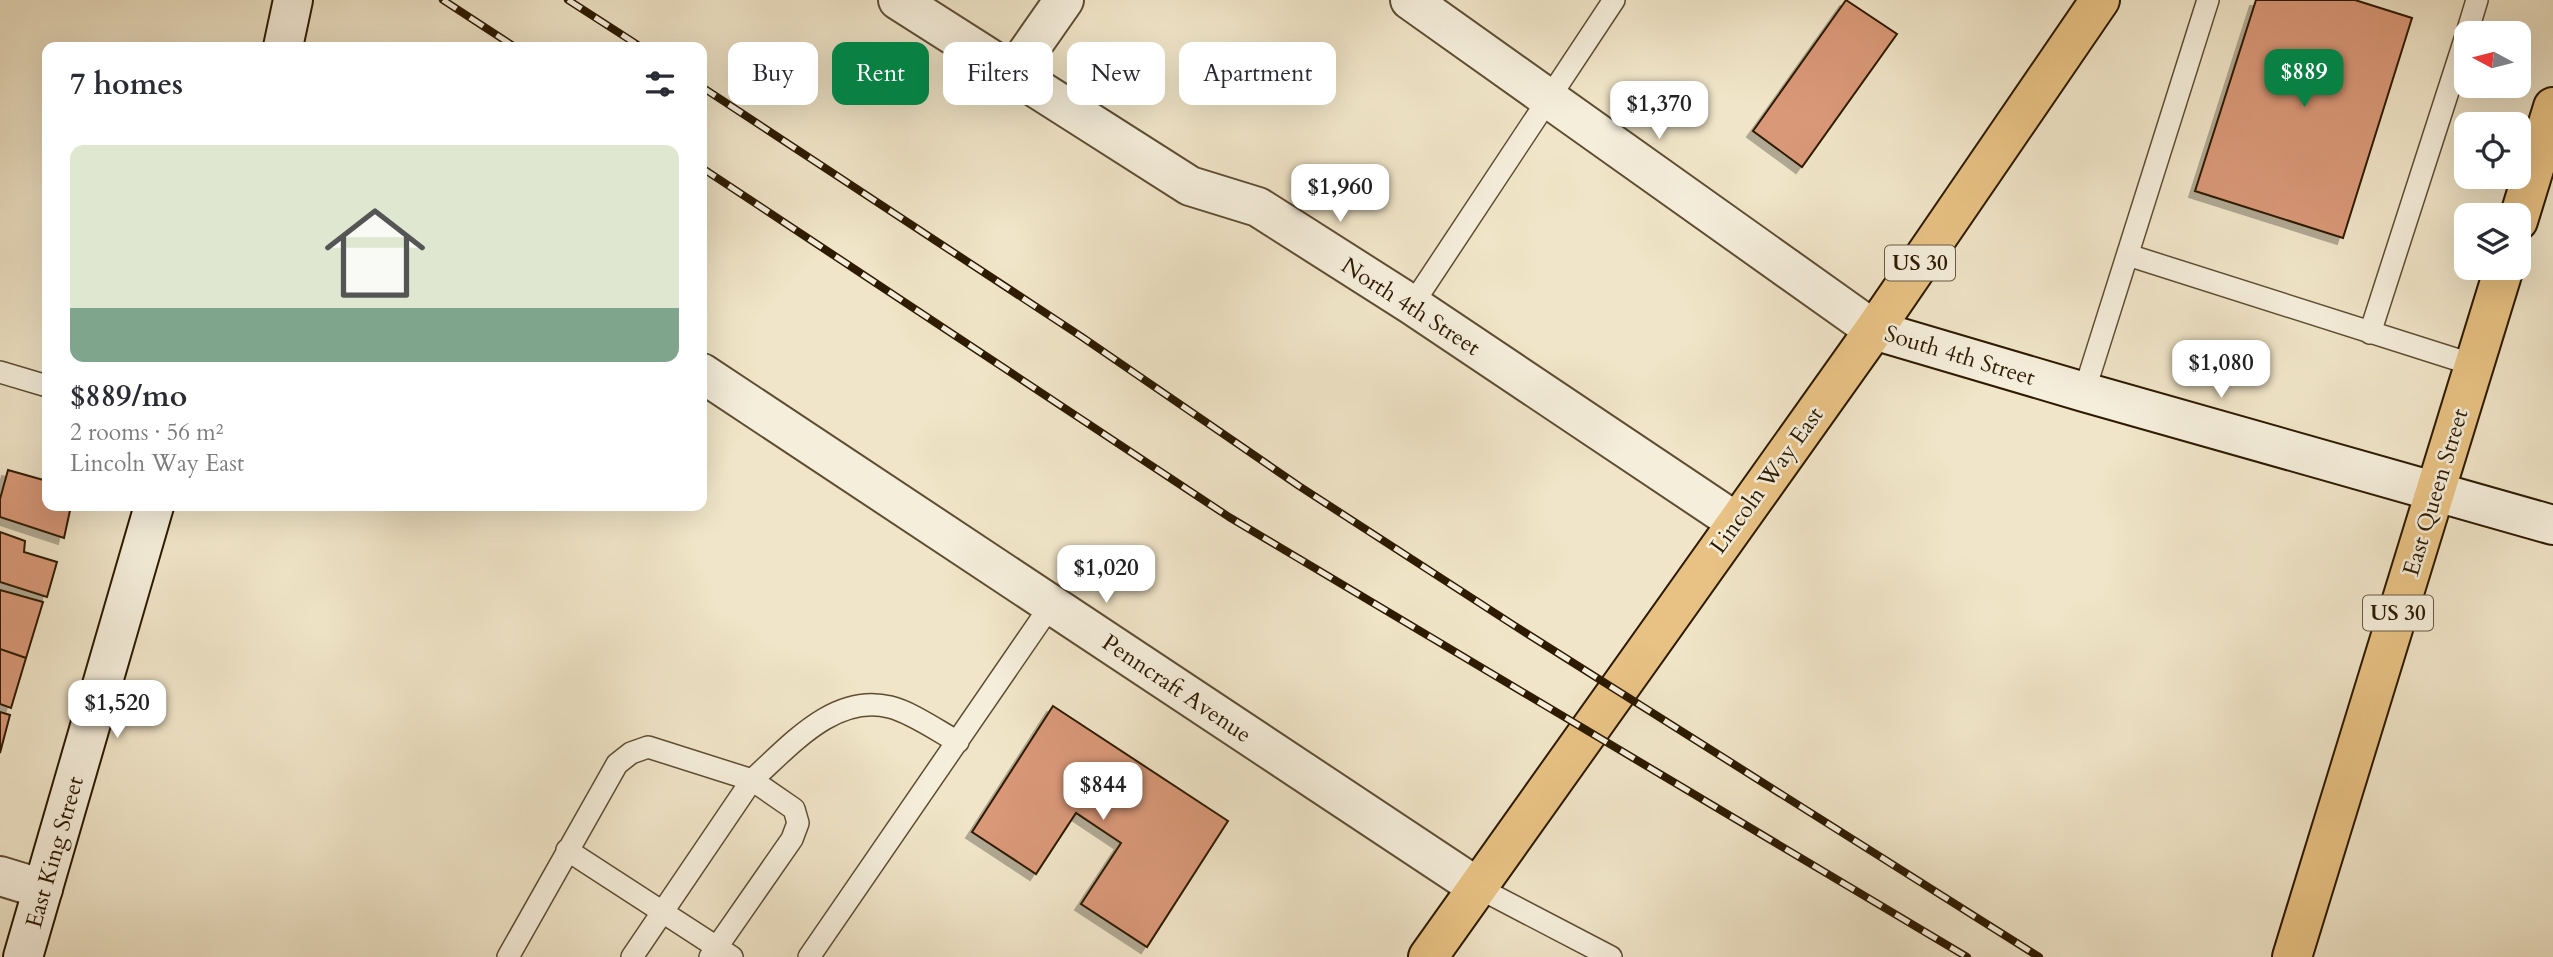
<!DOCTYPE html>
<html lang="en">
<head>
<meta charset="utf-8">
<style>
  body { margin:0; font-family:Cardo,serif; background:#f7f7f7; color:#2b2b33; height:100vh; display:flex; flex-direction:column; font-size:26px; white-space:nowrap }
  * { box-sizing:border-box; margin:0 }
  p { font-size:23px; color:#7c7c81 }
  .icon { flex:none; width:38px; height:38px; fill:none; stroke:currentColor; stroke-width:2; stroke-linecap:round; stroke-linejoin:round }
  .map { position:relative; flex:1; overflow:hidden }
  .sheet { position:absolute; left:42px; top:42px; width:665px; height:469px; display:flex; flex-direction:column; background:#fff; border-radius:14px; box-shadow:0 7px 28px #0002 }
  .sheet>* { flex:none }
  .top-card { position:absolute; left:728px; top:42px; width:665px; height:63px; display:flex; gap:14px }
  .needle { width:46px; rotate:277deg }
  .tools { position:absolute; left:2454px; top:21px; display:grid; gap:14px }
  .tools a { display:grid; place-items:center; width:77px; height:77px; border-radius:14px; background:#fff; box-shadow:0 7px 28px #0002; font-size:35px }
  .price { position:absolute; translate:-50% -60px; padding:0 16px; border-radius:14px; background:#fff; color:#222; font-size:23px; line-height:46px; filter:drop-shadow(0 2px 4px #0008) }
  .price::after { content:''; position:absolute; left:50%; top:42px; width:21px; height:16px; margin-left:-10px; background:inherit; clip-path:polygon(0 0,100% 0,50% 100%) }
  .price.on { background:#0b8043; color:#fff }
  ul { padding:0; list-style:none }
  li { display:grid; align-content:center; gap:14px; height:371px; padding:0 28px }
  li+li { border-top:2px solid #e1e1e2 }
  li span { display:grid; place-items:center; height:217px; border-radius:14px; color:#555 }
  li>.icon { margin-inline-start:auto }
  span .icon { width:126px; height:126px; fill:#fffc; stroke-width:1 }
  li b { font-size:30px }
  h2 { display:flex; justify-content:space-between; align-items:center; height:84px; padding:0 28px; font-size:30px }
  .pill { padding:0 24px; border-radius:14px; background:#fff; box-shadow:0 7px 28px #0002; font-size:24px; line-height:63px }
  .pill.on { background:#0b8043; color:#fff }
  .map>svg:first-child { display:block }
  .building { fill:#d99878; stroke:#2d1a00; stroke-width:2; filter:url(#shadow) }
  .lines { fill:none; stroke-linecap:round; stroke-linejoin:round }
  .lane-casing { stroke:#5e4d32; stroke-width:24 }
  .street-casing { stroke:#5e4d32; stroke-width:42 }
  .secondary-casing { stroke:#2d1a00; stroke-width:42 }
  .highway-casing { stroke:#2d1a00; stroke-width:42 }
  .lane { stroke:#f5eedb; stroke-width:21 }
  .street { stroke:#f5eedb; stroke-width:38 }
  .secondary { stroke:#f5eedb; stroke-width:38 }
  .highway { stroke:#e8c284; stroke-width:38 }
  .rail-casing { stroke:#2d1a00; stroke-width:8 }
  .rail { stroke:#f5eedb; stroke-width:5; stroke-dasharray:16; stroke-linecap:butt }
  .labels { text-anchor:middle; stroke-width:5; stroke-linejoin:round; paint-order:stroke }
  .shield { fill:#f5eedb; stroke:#695a42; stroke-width:2 }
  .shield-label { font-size:21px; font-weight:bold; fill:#2d1a00 }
  .street-label { font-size:23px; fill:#2d1a00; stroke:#f5eedb }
</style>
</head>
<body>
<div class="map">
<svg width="2553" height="957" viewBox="0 0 2553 957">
  <defs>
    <filter id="shadow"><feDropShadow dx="-6" dy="6" stdDeviation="0" flood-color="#0004"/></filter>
  </defs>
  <rect width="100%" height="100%" fill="#f0e5c8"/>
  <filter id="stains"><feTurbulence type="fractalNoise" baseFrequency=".00286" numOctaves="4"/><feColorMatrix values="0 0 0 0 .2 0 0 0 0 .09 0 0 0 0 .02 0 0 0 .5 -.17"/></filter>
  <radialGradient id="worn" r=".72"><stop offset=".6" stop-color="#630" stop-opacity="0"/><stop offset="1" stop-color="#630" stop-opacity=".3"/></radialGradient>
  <path class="building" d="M 1846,0 L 1897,34 L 1802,167 L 1753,131 Z
    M 2256,0 L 2355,0 L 2412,18 L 2343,238 L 2195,191 Z
    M 8,470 L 47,481 L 47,506 L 71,506 L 64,538 L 0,517 L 0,499 Z
    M 0,532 L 25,541 L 24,552 L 57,562 L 47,597 L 0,582 Z
    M 0,590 L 43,602 L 26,658 L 0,649 Z
    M 0,649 L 26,658 L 11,708 L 0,704 Z
    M 1053,706 L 1228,821 L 1147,947 L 1081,904 L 1121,843 L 1076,813 L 1036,874 L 972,832 Z
    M 0,712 L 10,715 L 0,753 Z"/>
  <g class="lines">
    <g class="lane-casing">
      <path id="lane" d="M 2467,33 L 2477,0
        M 2128,255 L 2474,365
        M 1412,305 L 1614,0
        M 2370,333 L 2466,36
        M 0,372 L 47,386
        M 2084,392 L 2208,0
        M 567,850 L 732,957
        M 1477,887 L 1611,957
        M 508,957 L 617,764 L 631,753 L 648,747 L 752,780 L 632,957
        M 710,957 L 792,839 L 798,823 L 794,809 L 752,780 C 790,746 834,693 890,707 C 911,712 938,731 958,742
        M 809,957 L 1051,605"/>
    </g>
    <g class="street-casing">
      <path id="street" d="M 898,0 L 1190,186 L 1258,207 L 1412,305 L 1736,522
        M 1410,0 L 1874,330
        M 1013,73 L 1064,0
        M 702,373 L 1477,887
        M 0,876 L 43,889"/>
    </g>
    <g class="secondary-casing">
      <path id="secondary" d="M 283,47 L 293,0
        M 1874,330 L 2084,392 L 2553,525
        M 23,957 L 154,506"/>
    </g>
    <g class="highway-casing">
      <path id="highway" d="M 2518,221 L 2553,107
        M 1428,957 L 1874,330 L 2100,0
        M 2292,957 L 2504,268"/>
    </g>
    <use href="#lane" class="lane"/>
    <use href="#street" class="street"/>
    <use href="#secondary" class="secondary"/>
    <use href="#highway" class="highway"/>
    <g class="rail-casing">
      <path id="rail" d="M 443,0 L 515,47
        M 568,0 L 641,47
        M 702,87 L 1082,337 L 1299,486 L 1515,626 L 2039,957
        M 702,168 L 1229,517 L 1967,957"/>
    </g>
    <use href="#rail" class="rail"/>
  </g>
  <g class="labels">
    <g class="shield">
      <rect x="1885" y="245.5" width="70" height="35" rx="5"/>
      <rect x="2363" y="595.5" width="70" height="35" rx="5"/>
    </g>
    <g class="shield-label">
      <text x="1920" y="270">US 30</text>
      <text x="2398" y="620">US 30</text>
    </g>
    <g class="street-label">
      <text transform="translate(1411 306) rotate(33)" y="8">North 4th Street</text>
      <text transform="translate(1960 355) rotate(17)" y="8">South 4th Street</text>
      <text transform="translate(1766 480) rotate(-54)" y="8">Lincoln Way East</text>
      <text transform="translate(2435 492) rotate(-73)" y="8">East Queen Street</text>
      <text transform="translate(1177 688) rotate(34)" y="8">Penncraft Avenue</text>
      <text transform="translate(54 852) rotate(-74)" y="8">East King Street</text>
    </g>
  </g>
  <rect width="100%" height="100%" filter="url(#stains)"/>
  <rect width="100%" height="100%" fill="url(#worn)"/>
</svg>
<div class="tools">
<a><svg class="needle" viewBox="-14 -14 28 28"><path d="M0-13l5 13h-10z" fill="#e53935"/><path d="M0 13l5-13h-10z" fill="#7c7c81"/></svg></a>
<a><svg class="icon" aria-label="locate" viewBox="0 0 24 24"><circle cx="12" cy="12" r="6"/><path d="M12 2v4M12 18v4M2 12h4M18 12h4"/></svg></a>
<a><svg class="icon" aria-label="layers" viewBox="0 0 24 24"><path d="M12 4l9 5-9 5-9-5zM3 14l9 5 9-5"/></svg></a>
</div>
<b class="price on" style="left:2304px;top:109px">$889</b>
<b class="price" style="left:1659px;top:141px">$1,370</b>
<b class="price" style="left:1340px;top:224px">$1,960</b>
<b class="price" style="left:2221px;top:400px">$1,080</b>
<b class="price" style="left:1106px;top:605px">$1,020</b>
<b class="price" style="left:117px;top:740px">$1,520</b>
<b class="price" style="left:1103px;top:822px">$844</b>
<div class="top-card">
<a class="pill">Buy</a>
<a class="pill on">Rent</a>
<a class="pill">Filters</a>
<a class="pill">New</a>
<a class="pill">Apartment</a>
</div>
<section class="sheet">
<h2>7 homes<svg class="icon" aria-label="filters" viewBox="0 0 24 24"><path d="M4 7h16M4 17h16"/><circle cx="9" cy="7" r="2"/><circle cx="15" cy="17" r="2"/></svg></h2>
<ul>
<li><span style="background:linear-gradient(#dfe7d0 75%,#7fa58c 0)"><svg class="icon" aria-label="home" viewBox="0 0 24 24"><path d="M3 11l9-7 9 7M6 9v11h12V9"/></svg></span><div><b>$889/mo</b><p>2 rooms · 56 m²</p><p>Lincoln Way East</p></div></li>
</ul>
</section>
</div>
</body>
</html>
